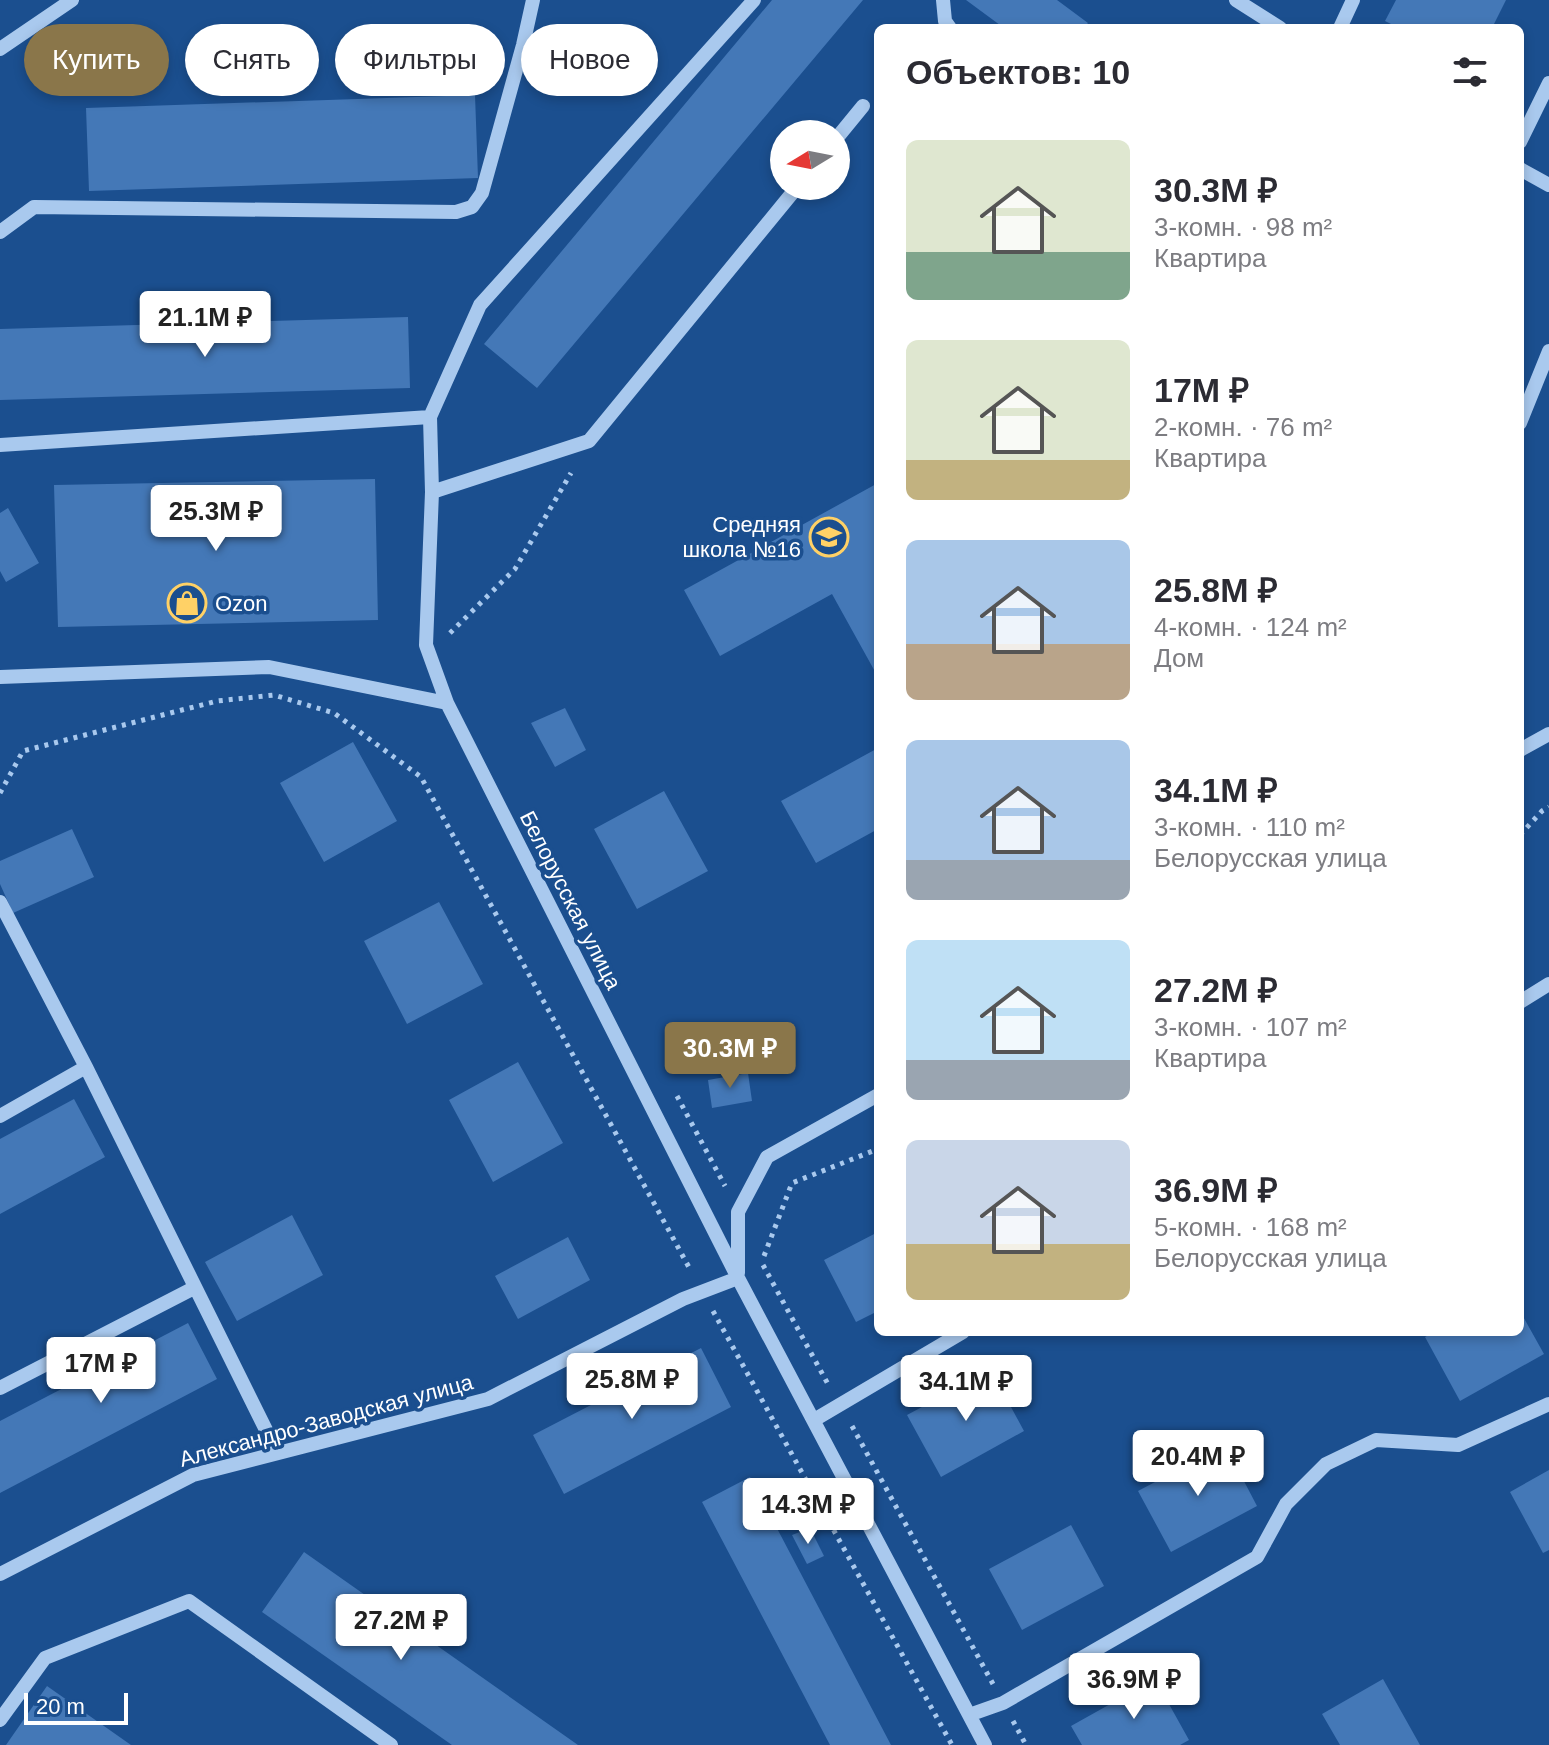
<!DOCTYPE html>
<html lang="ru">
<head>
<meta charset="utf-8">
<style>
  body { margin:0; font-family:Arial,sans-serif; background:#f7f7f7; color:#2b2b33; height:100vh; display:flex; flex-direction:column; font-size:30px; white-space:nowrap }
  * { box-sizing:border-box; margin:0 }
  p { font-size:26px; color:#7c7c81 }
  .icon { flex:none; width:44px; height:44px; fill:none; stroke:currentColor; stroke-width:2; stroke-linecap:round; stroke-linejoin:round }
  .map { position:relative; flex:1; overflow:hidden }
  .panel { position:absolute; left:874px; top:24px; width:650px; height:1312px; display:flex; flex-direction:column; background:#fff; border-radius:12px; box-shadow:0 4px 12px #0003 }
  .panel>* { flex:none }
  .hud { position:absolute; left:24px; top:24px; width:730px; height:72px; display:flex; gap:16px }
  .needle { width:52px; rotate:260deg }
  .controls { position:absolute; left:770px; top:120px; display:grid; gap:16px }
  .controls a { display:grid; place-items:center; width:80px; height:80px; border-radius:50%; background:#fff; box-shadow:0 4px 12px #0003; font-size:40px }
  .scale { position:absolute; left:24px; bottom:20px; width:104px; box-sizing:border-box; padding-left:8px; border:4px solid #fff; border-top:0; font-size:22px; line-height:28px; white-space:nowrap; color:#fff; -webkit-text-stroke:6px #1b4f8f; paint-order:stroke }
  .price { position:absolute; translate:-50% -68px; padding:0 18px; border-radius:8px; background:#fff; color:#222; font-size:26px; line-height:52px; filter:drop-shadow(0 2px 4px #0008) }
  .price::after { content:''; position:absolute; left:50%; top:48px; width:24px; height:18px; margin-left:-12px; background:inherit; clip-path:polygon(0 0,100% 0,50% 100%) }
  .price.current { background:#8a764a; color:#fff }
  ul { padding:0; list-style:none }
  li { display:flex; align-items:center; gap:24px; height:200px; padding:0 32px }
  li span { display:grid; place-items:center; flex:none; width:224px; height:160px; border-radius:12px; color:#555 }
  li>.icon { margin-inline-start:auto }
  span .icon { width:96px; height:96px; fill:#fffc; stroke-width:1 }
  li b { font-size:34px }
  h2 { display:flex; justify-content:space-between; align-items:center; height:96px; padding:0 32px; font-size:34px }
  .pill { padding:0 28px; border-radius:36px; background:#fff; box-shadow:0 4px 12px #0003; font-size:28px; line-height:72px }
  .pill.current { background:#8a764a; color:#fff }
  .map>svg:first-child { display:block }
  .building { fill:#4478b7 }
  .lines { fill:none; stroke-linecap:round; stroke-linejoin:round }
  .path { stroke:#a9c9ee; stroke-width:5; stroke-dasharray:4 6; stroke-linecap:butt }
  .minor { stroke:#a9c9ee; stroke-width:14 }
  .labels { text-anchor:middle; stroke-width:7; stroke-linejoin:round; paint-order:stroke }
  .poi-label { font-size:22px; fill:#fff; stroke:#1b4f8f; text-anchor:end }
  .street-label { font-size:22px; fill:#fff; stroke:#1b4f8f }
</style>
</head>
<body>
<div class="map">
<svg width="1549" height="1745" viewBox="0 0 1549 1745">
  <rect width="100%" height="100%" fill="#1b4f8f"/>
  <path class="building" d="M 772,0 L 863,0 L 537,388 L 484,344 Z
    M 966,0 L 1057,0 L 1088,23 L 1084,28 L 1004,28 Z
    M 1396,0 L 1506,0 L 1492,28 L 1399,28 L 1385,21 Z
    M 475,95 L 478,178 L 89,191 L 86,108 Z
    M 408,317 L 410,388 L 0,400 L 0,329 Z
    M 375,479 L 378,620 L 58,627 L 54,485 Z
    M 878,483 L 878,677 L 832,594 L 720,656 L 684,590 Z
    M 8,508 L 39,563 L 6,582 L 0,571 L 0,513 Z
    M 565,708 L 586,750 L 555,767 L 531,723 Z
    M 353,742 L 397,821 L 324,862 L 280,783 Z
    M 878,748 L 878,829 L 816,863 L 781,801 Z
    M 664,791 L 708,871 L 637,909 L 594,829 Z
    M 72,829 L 94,877 L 13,913 L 0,884 L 0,861 Z
    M 439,902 L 483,984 L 407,1024 L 364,941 Z
    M 518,1062 L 563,1143 L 493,1182 L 449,1100 Z
    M 748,1073 L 752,1101 L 712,1108 L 708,1080 Z
    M 74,1099 L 105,1157 L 0,1214 L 0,1139 Z
    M 292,1215 L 323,1275 L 237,1321 L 205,1262 Z
    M 878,1232 L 878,1311 L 856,1322 L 824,1260 Z
    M 568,1237 L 590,1280 L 518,1319 L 495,1276 Z
    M 1520,1311 L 1544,1354 L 1460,1401 L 1425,1337 L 1434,1332 L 1520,1332 Z
    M 188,1323 L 217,1379 L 0,1493 L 0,1421 Z
    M 701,1348 L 731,1407 L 564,1494 L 533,1435 Z
    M 991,1370 L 1024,1431 L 941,1477 L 907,1415 Z
    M 1225,1445 L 1257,1506 L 1171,1552 L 1138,1491 Z
    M 1549,1470 L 1549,1550 L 1543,1553 L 1510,1492 Z
    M 750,1477 L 891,1745 L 830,1745 L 702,1502 Z
    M 1071,1525 L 1104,1586 L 1022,1630 L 989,1569 Z
    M 810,1528 L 824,1556 L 807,1564 L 792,1535 Z
    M 304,1552 L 578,1745 L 452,1745 L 262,1612 Z
    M 1155,1679 L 1189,1740 L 1180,1745 L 1082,1745 L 1071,1726 Z
    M 1383,1679 L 1420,1745 L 1340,1745 L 1322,1714 Z
    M 47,1686 L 131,1745 L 6,1745 Z"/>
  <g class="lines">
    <path class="path" d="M 450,633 L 515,569 L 571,473
      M 0,793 L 23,751 L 217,701 L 274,695 L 334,713 L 421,777 L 691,1271
      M 1520,835 L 1542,811 L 1549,807
      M 677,1096 L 725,1186
      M 764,1256 L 792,1183 L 878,1149
      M 763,1265 L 829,1386
      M 713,1311 L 952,1745
      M 852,1426 L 993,1684
      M 1013,1721 L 1026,1745"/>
    <path class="minor" d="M 943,0 L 945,21 L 950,28
      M 1236,0 L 1280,28
      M 1340,28 L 1353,0
      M 0,49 L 72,0
      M 836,139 L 863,106
      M 1520,142 L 1549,83
      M 1520,169 L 1549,185
      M 798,186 L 589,441 L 432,492 L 426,645 L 447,703 L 738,1278 L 985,1745
      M 0,232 L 34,207 L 456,212 L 472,207 L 482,193 L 523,45 L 533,0
      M 1520,423 L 1549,351
      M 0,445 L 430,417
      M 432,492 L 430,417 L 480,305 L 754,0
      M 0,677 L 269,667 L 447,703
      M 1520,750 L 1549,734
      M 0,902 L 86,1067 L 277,1452
      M 1520,1002 L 1549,984
      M 0,1116 L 86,1067
      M 738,1273 L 738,1212 L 767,1157 L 878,1095
      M 0,1388 L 194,1288
      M 814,1420 L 963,1332
      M 0,1574 L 193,1475 L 488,1399 L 683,1299 L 738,1278
      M 969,1715 L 1003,1703 L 1257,1557 L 1286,1504 L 1326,1464 L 1376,1440 L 1458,1445 L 1549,1404
      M 0,1720 L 45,1658 L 189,1601 L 391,1745"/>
  </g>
  <defs>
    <g id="school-ring" transform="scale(2)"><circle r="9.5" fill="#1b4f8f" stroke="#ffd166" stroke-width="1.5"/><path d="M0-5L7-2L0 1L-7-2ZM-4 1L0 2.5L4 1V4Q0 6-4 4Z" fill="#ffd166"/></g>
    <g id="shop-ring" transform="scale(2)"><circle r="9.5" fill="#1b4f8f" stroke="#ffd166" stroke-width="1.5"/><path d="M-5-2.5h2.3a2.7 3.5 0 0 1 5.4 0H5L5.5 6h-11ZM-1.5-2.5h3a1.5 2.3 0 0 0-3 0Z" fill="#ffd166"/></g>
  </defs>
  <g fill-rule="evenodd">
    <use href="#school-ring" x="829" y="537"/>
    <use href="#shop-ring" x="187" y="603"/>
  </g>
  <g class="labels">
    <g class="poi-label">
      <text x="801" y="532">Средняя<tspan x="801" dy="25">школа №16</tspan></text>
      <text x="215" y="611" text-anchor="start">Ozon</text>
    </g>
    <g class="street-label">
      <text transform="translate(571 900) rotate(63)" y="8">Белорусская улица</text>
      <text transform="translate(326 1420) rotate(-15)" y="8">Александро-Заводская улица</text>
    </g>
  </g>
</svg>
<div class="controls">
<a><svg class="needle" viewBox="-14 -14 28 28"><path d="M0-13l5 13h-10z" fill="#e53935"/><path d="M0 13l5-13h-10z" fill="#7c7c81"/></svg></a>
</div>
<div class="scale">20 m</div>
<b class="price" style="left:205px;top:359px">21.1M ₽</b>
<b class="price" style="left:216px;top:553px">25.3M ₽</b>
<b class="price current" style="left:730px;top:1090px">30.3M ₽</b>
<b class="price" style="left:101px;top:1405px">17M ₽</b>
<b class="price" style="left:632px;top:1421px">25.8M ₽</b>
<b class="price" style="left:966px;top:1423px">34.1M ₽</b>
<b class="price" style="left:1198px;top:1498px">20.4M ₽</b>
<b class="price" style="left:808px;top:1546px">14.3M ₽</b>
<b class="price" style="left:401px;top:1662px">27.2M ₽</b>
<b class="price" style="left:1134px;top:1721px">36.9M ₽</b>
<div class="hud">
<a class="pill current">Купить</a>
<a class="pill">Снять</a>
<a class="pill">Фильтры</a>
<a class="pill">Новое</a>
</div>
<section class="panel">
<h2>Объектов: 10<svg class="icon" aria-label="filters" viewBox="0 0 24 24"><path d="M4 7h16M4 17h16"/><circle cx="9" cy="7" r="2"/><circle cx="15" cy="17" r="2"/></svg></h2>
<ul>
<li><span style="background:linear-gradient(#dfe7d0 70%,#7fa58c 0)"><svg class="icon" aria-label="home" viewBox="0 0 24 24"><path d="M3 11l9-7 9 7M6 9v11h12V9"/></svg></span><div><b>30.3M ₽</b><p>3-комн. · 98 m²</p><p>Квартира</p></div></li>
<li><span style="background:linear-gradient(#dfe7d0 75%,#c2b280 0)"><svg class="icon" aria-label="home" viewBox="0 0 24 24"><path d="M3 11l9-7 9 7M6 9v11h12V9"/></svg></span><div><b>17M ₽</b><p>2-комн. · 76 m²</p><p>Квартира</p></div></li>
<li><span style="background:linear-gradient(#a9c7e8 65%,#b9a48a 0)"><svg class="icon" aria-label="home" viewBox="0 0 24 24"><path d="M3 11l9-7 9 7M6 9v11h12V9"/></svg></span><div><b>25.8M ₽</b><p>4-комн. · 124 m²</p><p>Дом</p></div></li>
<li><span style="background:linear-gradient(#a9c7e8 75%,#9aa5b1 0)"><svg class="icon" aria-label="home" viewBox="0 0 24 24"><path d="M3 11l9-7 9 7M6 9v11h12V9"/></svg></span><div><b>34.1M ₽</b><p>3-комн. · 110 m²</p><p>Белорусская улица</p></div></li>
<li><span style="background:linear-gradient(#bfe0f5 75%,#9aa5b1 0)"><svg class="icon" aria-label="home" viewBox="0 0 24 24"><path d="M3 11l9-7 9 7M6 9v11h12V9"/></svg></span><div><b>27.2M ₽</b><p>3-комн. · 107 m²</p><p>Квартира</p></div></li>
<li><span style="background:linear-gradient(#c9d6e8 65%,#c2b280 0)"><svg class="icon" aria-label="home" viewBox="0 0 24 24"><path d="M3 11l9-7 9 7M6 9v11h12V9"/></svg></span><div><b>36.9M ₽</b><p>5-комн. · 168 m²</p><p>Белорусская улица</p></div></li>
</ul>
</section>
</div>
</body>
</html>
